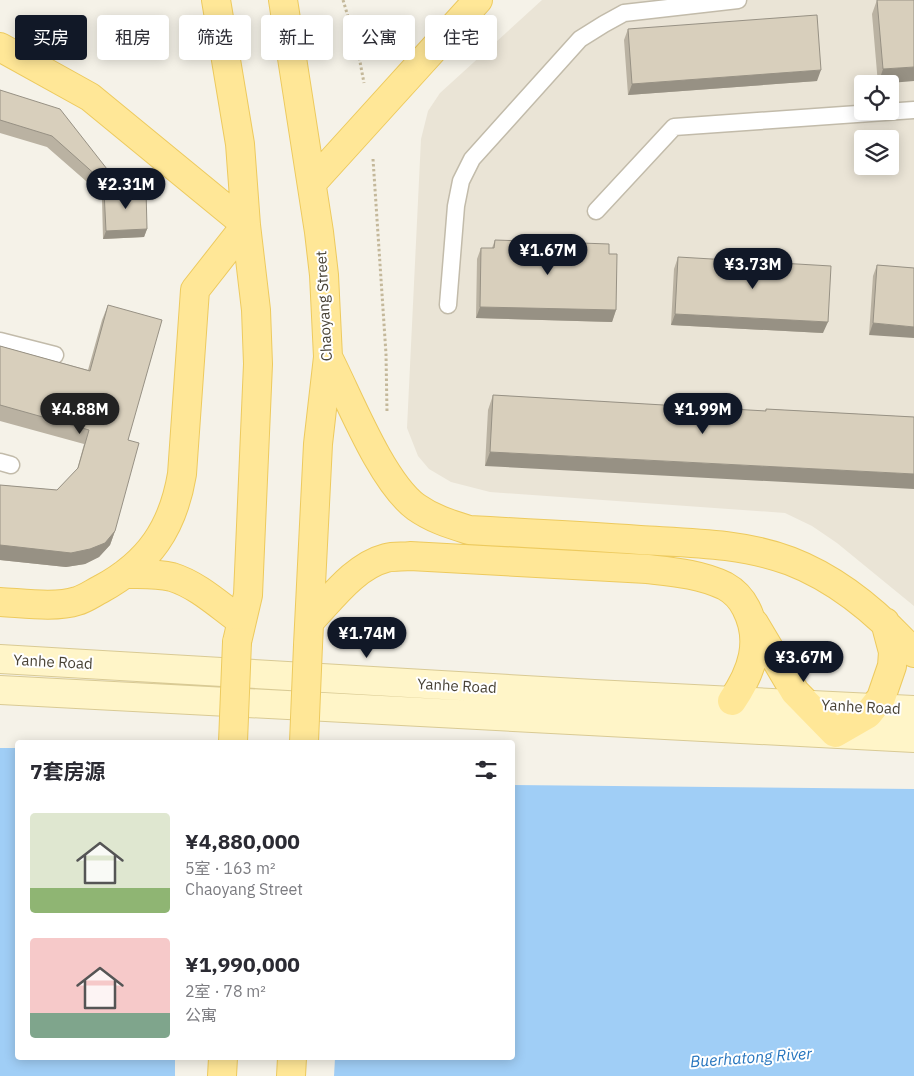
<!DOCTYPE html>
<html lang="zh">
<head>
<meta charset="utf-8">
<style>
  body { margin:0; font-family:"IBM Plex Sans","Noto Sans SC",sans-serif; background:#f2f2f3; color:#2b2b33; height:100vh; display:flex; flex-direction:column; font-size:19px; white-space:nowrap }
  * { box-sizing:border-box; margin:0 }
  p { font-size:16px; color:#7c7c81 }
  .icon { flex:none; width:28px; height:28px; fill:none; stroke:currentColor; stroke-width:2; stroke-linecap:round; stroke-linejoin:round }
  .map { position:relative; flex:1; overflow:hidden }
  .side { position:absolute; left:15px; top:740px; width:500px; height:320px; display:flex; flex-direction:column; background:#fff; border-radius:5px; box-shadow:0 2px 12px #0003 }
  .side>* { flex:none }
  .top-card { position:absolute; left:15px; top:15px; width:500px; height:45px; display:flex; gap:10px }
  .tools { position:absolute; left:854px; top:75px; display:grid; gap:10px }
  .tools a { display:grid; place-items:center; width:45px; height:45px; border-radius:5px; background:#fff; box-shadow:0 2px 12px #0003; font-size:25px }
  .price { position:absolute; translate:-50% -42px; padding:0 11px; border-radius:18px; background:#111827; color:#fff; font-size:16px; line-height:32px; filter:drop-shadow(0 1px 2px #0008) }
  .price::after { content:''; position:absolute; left:50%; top:30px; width:15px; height:11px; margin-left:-8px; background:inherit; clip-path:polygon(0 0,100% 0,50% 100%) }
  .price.selected { background:#222; color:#fff }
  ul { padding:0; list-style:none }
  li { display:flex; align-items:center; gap:15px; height:125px; padding:0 15px }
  li span { display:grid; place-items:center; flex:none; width:140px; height:100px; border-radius:5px; color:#555 }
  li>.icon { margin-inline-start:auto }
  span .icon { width:60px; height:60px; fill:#fffc; stroke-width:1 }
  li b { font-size:21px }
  h2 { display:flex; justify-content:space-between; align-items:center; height:60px; padding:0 15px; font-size:21px }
  .tag { padding:0 18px; border-radius:5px; background:#fff; box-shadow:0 2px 12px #0003; font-size:18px; line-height:45px }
  .tag.selected { background:#111827; color:#fff }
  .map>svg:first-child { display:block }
  .residential { fill:#eae4d6; fill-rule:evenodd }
  .water { fill:#a0cef6 }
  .pier { fill:#f5f2e8 }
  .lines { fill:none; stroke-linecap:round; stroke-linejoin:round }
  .lane-casing { stroke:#c2bbaa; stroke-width:19 }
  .secondary-casing { stroke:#d9ca94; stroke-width:30 }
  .primary-casing { stroke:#edca5e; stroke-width:30 }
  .path { stroke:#c4b89a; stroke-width:3; stroke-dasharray:2.5 2.5; stroke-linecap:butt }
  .lane { stroke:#fff; stroke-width:16 }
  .secondary { stroke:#fff5c8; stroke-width:28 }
  .primary { stroke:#ffe797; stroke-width:28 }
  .primary-bridge-casing { stroke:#edca5e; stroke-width:30; stroke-linecap:butt }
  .primary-bridge { stroke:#ffe797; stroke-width:28 }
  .wall { fill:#bab2a2 }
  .shaded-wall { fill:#979184 }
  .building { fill:#d8cfbc; stroke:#979184 }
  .labels { text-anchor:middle; stroke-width:4; stroke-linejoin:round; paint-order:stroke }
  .street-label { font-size:15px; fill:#494336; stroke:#fff }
  .water-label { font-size:16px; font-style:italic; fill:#2675be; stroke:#fff }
</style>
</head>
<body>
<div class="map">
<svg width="914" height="1076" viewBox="0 0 914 1076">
  <rect width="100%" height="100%" fill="#f5f2e8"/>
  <path class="residential" d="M 542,0 L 914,0 L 914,606 L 837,543 L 812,526 L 785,513 L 490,492 L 451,482 L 429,469 L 418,456 L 407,428 L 421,139 L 428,111 L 440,93 ZM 862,84 L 890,84 L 890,111 L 862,111 ZM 862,139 L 890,139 L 890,166 L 862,166 Z"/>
  <path class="water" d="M 0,748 L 17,748 L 18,1058 L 512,1058 L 513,785 L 914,789 L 914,1076 L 0,1076 Z"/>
  <path class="pier" d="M 175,1058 L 335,1058 L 334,1076 L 175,1076 Z"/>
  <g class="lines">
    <g class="lane-casing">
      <path id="lane" d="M 596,211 L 674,127 L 914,110
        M 448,305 L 456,206 L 461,181 L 472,159 L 580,39 L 604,24 L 624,13 L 738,0
        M 0,341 L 55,355
        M 0,462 L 11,465"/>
    </g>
    <g class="secondary-casing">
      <path id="secondary" d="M 0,659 L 594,694 L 914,710
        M 0,690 L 914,738"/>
    </g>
    <g class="primary-casing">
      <path id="primary" d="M 216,0 L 240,144 L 246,225 L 256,310 L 258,364 L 248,595 L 237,642
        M 283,0 L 319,232 L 324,275 L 328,357 L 318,444 L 308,645
        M 0,47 L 90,97 L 246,225
        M 312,183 L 478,0
        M 328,357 C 349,398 381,481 416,507 C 433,519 450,524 469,530 C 526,533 583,536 640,540 C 690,543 742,543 790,561 C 837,579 880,615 914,653
        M 125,574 C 141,574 157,573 172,577 C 198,585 220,606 241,621
        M 0,602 C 22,603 56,608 77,601 C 85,599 93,593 101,589 C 149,563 173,528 182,474 L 195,290 L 246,225
        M 311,620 C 332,598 355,566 386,558 C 394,556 403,557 410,556 L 647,569 C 674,572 700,574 725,586 C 734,591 742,600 746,608 C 763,641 752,672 732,701
        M 754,623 L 795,692 L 835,733 L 868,714 L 881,698 L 892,666 L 893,652 L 885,622
        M 222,1076 L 223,1058
        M 291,1076 L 292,1058"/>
    </g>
    <path class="path" d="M 343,0 L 357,46 L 364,83
      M 373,159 L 386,354 L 387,412"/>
    <use href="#lane" class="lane"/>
    <use href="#secondary" class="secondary"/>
    <use href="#primary" class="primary"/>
    <g class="primary-bridge-casing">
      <path id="primary-bridge" d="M 233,742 L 237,642
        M 304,742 L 308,645"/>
    </g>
    <use href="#primary-bridge" class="primary-bridge"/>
  </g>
  <path class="wall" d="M 877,0 L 914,0 L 878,84 L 872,14 Z
    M 628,29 L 817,81 L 628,95 L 624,40 Z
    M 0,90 L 107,169 L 102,180 L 94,188 L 47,147 L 0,133 Z
    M 104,191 L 147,229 L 144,237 L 103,239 L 102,199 Z
    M 495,240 L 609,254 L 616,310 L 612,322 L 476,318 L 477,259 L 481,248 L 492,248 Z
    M 678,257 L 823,333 L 671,325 L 674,269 Z
    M 877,265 L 914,268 L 869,335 L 873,276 Z
    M 108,305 L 128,440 L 115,531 L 110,545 L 99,557 L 85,564 L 66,567 L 0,560 L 0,485 L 57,490 L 77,470 L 84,444 L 0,421 L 0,346 L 88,370 L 102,320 Z
    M 493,395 L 765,411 L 766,409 L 914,417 L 485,466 L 488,410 Z"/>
  <path class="shaded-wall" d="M 914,67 L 914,81 L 878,84 L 883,69 Z
    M 821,70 L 817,81 L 628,95 L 632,84 Z
    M 107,169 L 102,180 L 94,188 L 98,177 Z
    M 147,229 L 144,237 L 103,239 L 106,231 Z
    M 480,307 L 616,310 L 612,322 L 476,318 Z
    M 675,314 L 828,322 L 823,333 L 671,325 Z
    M 873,323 L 914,327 L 914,338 L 869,335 Z
    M 490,452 L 914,474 L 914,489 L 485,466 Z
    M 115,531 L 110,545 L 99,557 L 85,564 L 66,567 L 0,560 L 0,545 Z"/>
  <path class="building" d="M 877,0 L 914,0 L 914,67 L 883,69 Z
    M 817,15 L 821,70 L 632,84 L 628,29 Z
    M 0,90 L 60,109 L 107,169 L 98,177 L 52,136 L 0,120 Z
    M 146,189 L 147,229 L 106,231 L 104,191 Z
    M 495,240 L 609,244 L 609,254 L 617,254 L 616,310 L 480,307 L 481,248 L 494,248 Z
    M 678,257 L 831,266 L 828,322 L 675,314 Z
    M 877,265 L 914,268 L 914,327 L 873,323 Z
    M 108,305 L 162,320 L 128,440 L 139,443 L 115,531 L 105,543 L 90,549 L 71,553 L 0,545 L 0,485 L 57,490 L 78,468 L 89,430 L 0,405 L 0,346 L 90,371 Z
    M 493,395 L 766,411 L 766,409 L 914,417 L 914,474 L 490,452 Z"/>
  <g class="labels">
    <g class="street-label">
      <text transform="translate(324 306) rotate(-93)" y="5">Chaoyang Street</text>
      <text transform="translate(53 662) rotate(3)" y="5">Yanhe Road</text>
      <text transform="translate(457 686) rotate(3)" y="5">Yanhe Road</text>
      <text transform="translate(861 707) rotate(3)" y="5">Yanhe Road</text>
    </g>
    <g class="water-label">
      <text transform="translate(751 1057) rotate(-4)" y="6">Buerhatong River</text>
    </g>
  </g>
</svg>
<div class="tools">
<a><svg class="icon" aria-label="locate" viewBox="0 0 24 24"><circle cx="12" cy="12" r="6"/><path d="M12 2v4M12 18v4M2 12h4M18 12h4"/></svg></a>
<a><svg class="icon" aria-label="layers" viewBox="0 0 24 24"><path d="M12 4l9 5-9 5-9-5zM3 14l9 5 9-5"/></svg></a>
</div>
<b class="price" style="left:126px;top:210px">¥2.31M</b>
<b class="price" style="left:548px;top:276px">¥1.67M</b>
<b class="price" style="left:753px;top:290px">¥3.73M</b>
<b class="price selected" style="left:80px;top:435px">¥4.88M</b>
<b class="price" style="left:703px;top:435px">¥1.99M</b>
<b class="price" style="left:367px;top:659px">¥1.74M</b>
<b class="price" style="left:804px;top:683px">¥3.67M</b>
<div class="top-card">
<a class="tag selected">买房</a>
<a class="tag">租房</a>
<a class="tag">筛选</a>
<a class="tag">新上</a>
<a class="tag">公寓</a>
<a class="tag">住宅</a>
</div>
<section class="side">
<h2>7套房源<svg class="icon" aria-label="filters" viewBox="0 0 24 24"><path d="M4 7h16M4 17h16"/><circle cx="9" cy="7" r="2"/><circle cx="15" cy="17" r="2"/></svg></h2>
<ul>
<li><span style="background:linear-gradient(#dfe7d0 75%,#8fb573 0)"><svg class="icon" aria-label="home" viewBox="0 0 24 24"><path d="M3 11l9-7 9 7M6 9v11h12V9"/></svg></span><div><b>¥4,880,000</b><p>5室 · 163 m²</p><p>Chaoyang Street</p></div></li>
<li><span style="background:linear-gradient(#f6c9c9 75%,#7fa58c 0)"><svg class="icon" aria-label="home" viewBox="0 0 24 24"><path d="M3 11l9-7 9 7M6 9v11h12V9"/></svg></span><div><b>¥1,990,000</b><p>2室 · 78 m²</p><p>公寓</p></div></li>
</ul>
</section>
</div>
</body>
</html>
